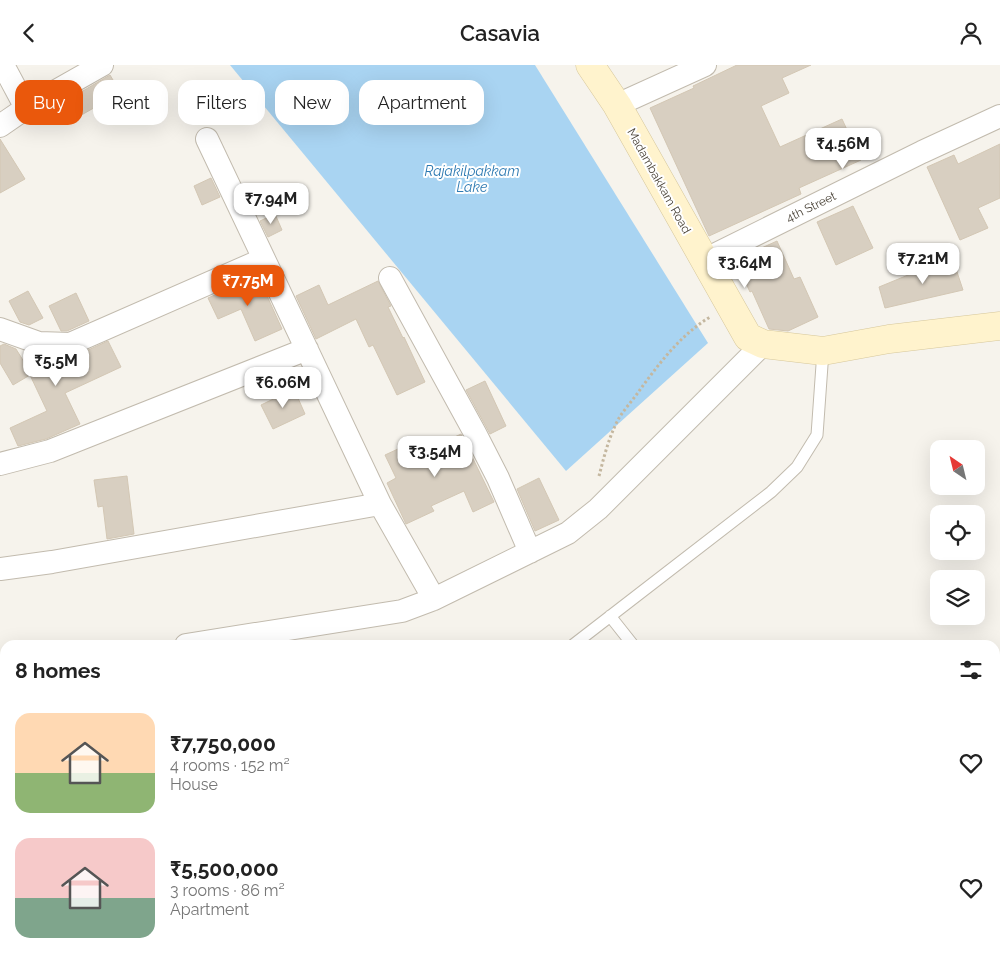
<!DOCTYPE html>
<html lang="en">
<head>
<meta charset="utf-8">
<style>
  body { margin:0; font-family:Raleway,sans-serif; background:#f6f6f6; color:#222; height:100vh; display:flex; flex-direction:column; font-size:19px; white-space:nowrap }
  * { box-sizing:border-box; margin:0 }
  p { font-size:16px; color:#767676 }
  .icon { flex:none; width:28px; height:28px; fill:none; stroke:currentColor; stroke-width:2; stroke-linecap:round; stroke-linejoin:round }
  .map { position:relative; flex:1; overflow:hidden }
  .drawer { position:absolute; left:0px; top:575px; width:1000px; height:320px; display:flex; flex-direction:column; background:#fff; border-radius:15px 15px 0 0; box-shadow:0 5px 20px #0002 }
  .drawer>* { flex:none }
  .top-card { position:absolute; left:15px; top:15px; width:500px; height:45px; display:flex; gap:10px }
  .needle { width:32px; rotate:325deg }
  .tools { position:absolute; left:930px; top:375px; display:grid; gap:10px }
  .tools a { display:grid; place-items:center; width:55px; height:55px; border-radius:10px; background:#fff; box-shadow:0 5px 20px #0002; font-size:25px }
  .price { position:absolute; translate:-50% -42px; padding:0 11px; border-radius:10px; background:#fff; color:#222; font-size:16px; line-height:32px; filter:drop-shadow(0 1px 2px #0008) }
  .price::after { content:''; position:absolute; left:50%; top:30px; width:15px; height:11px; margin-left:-8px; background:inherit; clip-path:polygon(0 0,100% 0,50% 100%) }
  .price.on { background:#ea580c; color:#fff }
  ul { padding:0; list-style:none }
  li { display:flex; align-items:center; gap:15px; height:125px; padding:0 15px }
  li span { display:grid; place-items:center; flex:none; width:140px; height:100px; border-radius:15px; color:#555 }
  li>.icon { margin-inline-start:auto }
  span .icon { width:60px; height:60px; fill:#fffc; stroke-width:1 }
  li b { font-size:21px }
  h2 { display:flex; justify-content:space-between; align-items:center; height:60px; padding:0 15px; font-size:21px }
  .pill { padding:0 18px; border-radius:15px; background:#fff; box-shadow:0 5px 20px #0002; font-size:18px; line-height:45px }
  .pill.on { background:#ea580c; color:#fff }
  header { display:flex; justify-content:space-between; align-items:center; height:65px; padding:0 15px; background:#fff; font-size:22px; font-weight:600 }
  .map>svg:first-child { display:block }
  .water { fill:#a9d4f2 }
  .building { fill:#d8cfc1; stroke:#d3c7b4 }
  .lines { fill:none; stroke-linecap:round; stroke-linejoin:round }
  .lane-casing { stroke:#c2bbae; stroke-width:13 }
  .street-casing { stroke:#c2bbae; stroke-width:24 }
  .secondary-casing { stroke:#d6c79b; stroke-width:29 }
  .path { stroke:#c4b79f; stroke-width:3; stroke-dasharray:2.5 2.5; stroke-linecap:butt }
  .lane { stroke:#fff; stroke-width:11 }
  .street { stroke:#fff; stroke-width:22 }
  .secondary { stroke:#fff3cd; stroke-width:28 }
  .labels { text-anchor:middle; stroke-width:4; stroke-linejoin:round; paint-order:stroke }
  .street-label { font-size:12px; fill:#4b4439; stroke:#fff }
  .water-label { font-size:14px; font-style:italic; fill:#2e7ab2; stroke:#fff }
</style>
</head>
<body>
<header><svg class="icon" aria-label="back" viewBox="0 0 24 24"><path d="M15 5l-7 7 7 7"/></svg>Casavia<svg class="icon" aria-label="person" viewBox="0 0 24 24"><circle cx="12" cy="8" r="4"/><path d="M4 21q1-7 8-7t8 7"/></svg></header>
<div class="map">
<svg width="1000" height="895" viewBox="0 0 1000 895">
  <rect width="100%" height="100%" fill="#f6f3ec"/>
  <path class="water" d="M 230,0 L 535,0 L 708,278 L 566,406 Z"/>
  <path class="building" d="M 737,0 L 811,0 L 782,13 L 789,28 L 761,41 L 780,82 L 842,54 L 861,95 L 799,123 L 801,129 L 709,171 L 650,43 L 694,23 L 693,21 Z
    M 110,10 L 125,35 L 104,48 L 99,40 L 69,57 L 59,40 Z
    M 0,74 L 25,114 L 0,128 Z
    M 1000,79 L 1000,133 L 978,143 L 988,163 L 960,175 L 927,102 L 954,90 L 958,99 Z
    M 211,113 L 220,132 L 202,140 L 194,121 Z
    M 853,141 L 873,183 L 836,200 L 817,157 Z
    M 275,149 L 282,165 L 268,172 L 260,156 Z
    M 777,176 L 794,214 L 800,212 L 818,252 L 788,266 L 769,264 L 752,226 L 750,227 L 735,195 Z
    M 952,192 L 963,225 L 885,243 L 879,222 Z
    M 258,211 L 282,264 L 255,276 L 241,244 L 218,254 L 208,233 Z
    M 378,216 L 391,241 L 388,242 L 403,273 L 404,272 L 425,317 L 397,330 L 373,280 L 369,282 L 356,254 L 316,274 L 296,231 L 319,220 L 328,240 Z
    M 28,226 L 43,253 L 29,260 L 20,257 L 9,236 Z
    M 76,228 L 89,256 L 67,266 L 61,266 L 49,241 Z
    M 108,276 L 121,302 L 65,328 L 80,359 L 46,374 L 18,381 L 10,363 L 47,346 L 30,310 L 13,320 L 0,298 L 0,281 L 4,279 L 16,284 L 29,305 L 56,292 L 75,291 Z
    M 485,316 L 506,361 L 490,369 L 466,325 Z
    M 294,324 L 305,349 L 273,364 L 261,340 Z
    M 461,369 L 494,437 L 473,447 L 464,426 L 431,441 L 434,446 L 406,459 L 387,418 L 396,413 L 385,390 L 411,378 L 416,390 Z
    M 127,411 L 134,469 L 107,474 L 103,441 L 98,442 L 94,415 Z
    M 539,413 L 559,455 L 535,466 L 517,424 Z"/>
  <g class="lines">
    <g class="lane-casing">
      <path id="lane" d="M 610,551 L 633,580
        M 573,580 L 771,427 L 797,402 L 817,370 L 823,286
        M 572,890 L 576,895
        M 173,895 L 179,890
        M 552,895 L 559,890"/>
    </g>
    <g class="street-casing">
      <path id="street" d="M 3,0 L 26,43
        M 617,40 L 705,0
        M 0,61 L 26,43 L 102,0
        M 207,74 L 264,194
        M 704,195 L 922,87 L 1000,51
        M 390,213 L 475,368 L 498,413 L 530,487
        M 0,264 L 39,278 L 70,279 L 264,194 L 380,439 L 434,534
        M 0,399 L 50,386 L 307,284
        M 0,504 L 52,497 L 380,439
        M 186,580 L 402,546 L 434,534 L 568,468 L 598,444 L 763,279
        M 0,610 L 5,609"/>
    </g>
    <g class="secondary-casing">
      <path id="secondary" d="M 590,0 L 617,40 L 748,272 L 763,279 L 823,286 L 889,274 L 1000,261"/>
    </g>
    <path class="path" d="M 599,411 C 604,392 609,371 619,353 C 624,345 631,337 637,329 C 657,301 680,270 710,252"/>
    <use href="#lane" class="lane"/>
    <use href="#street" class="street"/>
    <use href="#secondary" class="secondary"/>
  </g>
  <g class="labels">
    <g class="street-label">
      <text transform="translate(659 116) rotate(61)" y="4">Madambakkam Road</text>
      <text transform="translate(811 142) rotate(-26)" y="4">4th Street</text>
    </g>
    <g class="water-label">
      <text x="472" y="111">Rajakilpakkam<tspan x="472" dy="16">Lake</tspan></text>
    </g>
  </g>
</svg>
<div class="tools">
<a><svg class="needle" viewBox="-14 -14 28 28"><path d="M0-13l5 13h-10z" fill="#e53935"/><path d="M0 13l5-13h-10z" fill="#767676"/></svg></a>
<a><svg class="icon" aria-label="locate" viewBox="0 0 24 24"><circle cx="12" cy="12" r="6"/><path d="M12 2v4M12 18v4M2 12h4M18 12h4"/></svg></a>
<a><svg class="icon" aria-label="layers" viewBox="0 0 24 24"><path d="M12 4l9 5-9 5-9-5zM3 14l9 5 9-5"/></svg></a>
</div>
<b class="price" style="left:843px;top:105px">₹4.56M</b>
<b class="price" style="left:271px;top:160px">₹7.94M</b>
<b class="price" style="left:923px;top:220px">₹7.21M</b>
<b class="price" style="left:745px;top:224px">₹3.64M</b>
<b class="price on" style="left:248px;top:242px">₹7.75M</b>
<b class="price" style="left:56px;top:322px">₹5.5M</b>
<b class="price" style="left:283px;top:344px">₹6.06M</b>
<b class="price" style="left:435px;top:413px">₹3.54M</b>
<div class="top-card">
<a class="pill on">Buy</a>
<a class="pill">Rent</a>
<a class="pill">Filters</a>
<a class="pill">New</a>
<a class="pill">Apartment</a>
</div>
<section class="drawer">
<h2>8 homes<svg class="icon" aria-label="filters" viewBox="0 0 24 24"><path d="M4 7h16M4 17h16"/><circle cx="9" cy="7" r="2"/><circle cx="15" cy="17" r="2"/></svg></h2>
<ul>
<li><span style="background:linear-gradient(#ffd9b3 60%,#8fb573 0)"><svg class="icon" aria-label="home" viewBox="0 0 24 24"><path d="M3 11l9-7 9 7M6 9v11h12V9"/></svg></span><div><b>₹7,750,000</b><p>4 rooms · 152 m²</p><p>House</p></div><svg class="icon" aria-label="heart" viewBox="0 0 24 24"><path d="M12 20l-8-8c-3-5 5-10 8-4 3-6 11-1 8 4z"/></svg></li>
<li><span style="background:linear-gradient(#f6c9c9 60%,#7fa58c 0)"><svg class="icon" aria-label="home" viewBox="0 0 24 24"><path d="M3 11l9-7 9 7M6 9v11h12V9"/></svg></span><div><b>₹5,500,000</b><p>3 rooms · 86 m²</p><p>Apartment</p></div><svg class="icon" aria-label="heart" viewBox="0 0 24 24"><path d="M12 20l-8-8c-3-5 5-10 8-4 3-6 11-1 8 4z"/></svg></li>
</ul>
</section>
</div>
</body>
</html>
